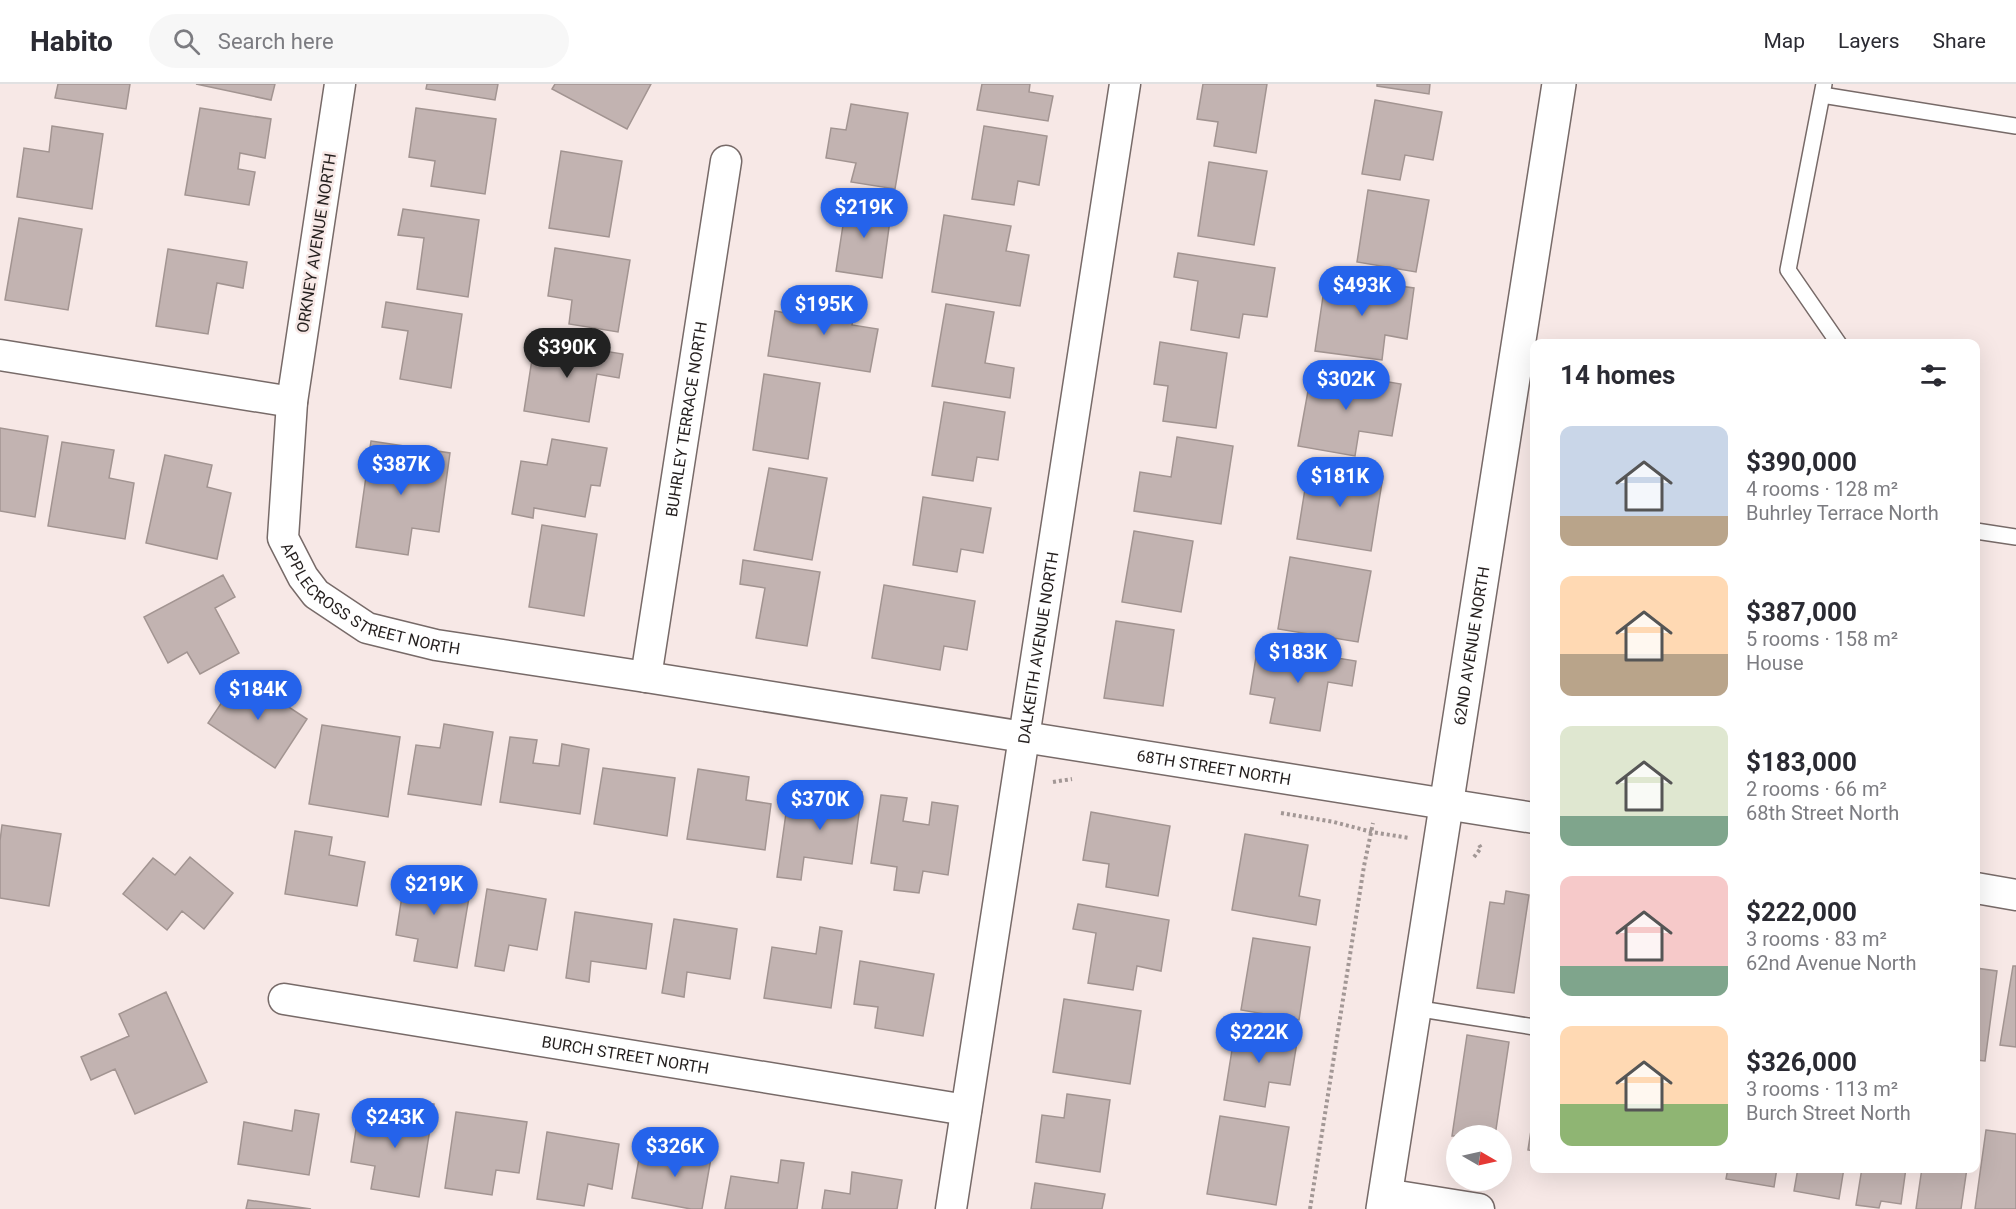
<!DOCTYPE html>
<html lang="en">
<head>
<meta charset="utf-8">
<style>
  body { margin:0; font-family:Roboto,sans-serif; background:#f7f7f7; color:#2b2b33; height:100vh; display:flex; flex-direction:column; font-size:22px; white-space:nowrap }
  * { box-sizing:border-box; margin:0 }
  p { font-size:20px; color:#7c7c81 }
  .icon { flex:none; width:33px; height:33px; fill:none; stroke:currentColor; stroke-width:2; stroke-linecap:round; stroke-linejoin:round }
  .map { position:relative; flex:1; overflow:hidden }
  .sheet { position:absolute; left:1530px; top:255px; width:450px; height:834px; display:flex; flex-direction:column; background:#fff; border-radius:12px; box-shadow:0 6px 24px #0002 }
  .sheet>* { flex:none }
  .needle { width:39px; rotate:99deg }
  .buttons { position:absolute; left:1446px; top:1041px; display:grid; gap:12px }
  .buttons a { display:grid; place-items:center; width:66px; height:66px; border-radius:50%; background:#fff; box-shadow:0 6px 24px #0002; font-size:30px }
  .price { position:absolute; translate:-50% -51px; padding:0 14px; border-radius:21px; background:#2563eb; color:#fff; font-size:20px; line-height:39px; filter:drop-shadow(0 2px 3px #0008) }
  .price::after { content:''; position:absolute; left:50%; top:36px; width:18px; height:14px; margin-left:-9px; background:inherit; clip-path:polygon(0 0,100% 0,50% 100%) }
  .price.current { background:#222; color:#fff }
  ul { padding:0; list-style:none }
  li { display:flex; align-items:center; gap:18px; height:150px; padding:0 30px }
  li span { display:grid; place-items:center; flex:none; width:168px; height:120px; border-radius:12px; color:#555 }
  li>.icon { margin-inline-start:auto }
  span .icon { width:72px; height:72px; fill:#fffc; stroke-width:1 }
  li b { font-size:26px }
  h2 { display:flex; justify-content:space-between; align-items:center; height:72px; padding:0 30px; font-size:26px }
  header { display:flex; align-items:center; gap:36px; box-sizing:border-box; height:84px; padding:0 30px; background:#fff; border-bottom:2px solid #e1e1e2 }
  header strong { font-size:28px }
  nav { display:flex; gap:33px; margin-inline-start:auto; font-size:21px }
  .search { width:420px; height:54px; background:#f7f7f7; display:flex; align-items:center; gap:15px; box-sizing:border-box; padding:0 21px; border-radius:33px; color:#7c7c81; font-size:22px }
  .map>svg:first-child { display:block }
  .building { fill:#c2b3b1; stroke:#a29491; stroke-width:1.5 }
  .lines { fill:none; stroke-linecap:round; stroke-linejoin:round }
  .lane-casing { stroke:#776a68; stroke-width:18 }
  .street-casing { stroke:#776a68; stroke-width:33 }
  .secondary-casing { stroke:#776a68; stroke-width:36 }
  .path { stroke:#a29795; stroke-width:4; stroke-dasharray:3 3; stroke-linecap:butt }
  .lane { stroke:#fff; stroke-width:15 }
  .street { stroke:#fff; stroke-width:30 }
  .secondary { stroke:#fff; stroke-width:33 }
  .labels { text-anchor:middle; stroke-width:5; stroke-linejoin:round; paint-order:stroke }
  .street-label { font-size:16px; fill:#241f1e; stroke:#f7e8e6 }
</style>
</head>
<body>
<header>
<strong>Habito</strong>
<div class="search"><svg class="icon" aria-label="search" viewBox="0 0 24 24"><circle cx="10" cy="10" r="6"/><path d="M15 15l6 6"/></svg>Search here</div>
<nav><a>Map</a><a>Layers</a><a>Share</a></nav>
</header>
<div class="map">
<svg width="2016" height="1125" viewBox="0 0 2016 1125">
  <rect width="100%" height="100%" fill="#f7e8e6"/>
  <path class="building" d="M 58,0 L 130,0 L 126,25 L 55,14 Z
    M 196,0 L 275,0 L 271,16 Z
    M 427,0 L 498,0 L 495,16 L 426,5 Z
    M 555,0 L 651,0 L 627,45 L 552,5 Z
    M 982,0 L 1030,0 L 1029,8 L 1053,12 L 1048,37 L 977,26 Z
    M 1203,0 L 1267,0 L 1256,69 L 1214,62 L 1218,38 L 1197,35 Z
    M 1377,0 L 1430,0 L 1429,10 L 1377,2 Z
    M 1375,16 L 1442,28 L 1433,76 L 1405,71 L 1400,96 L 1362,90 Z
    M 851,20 L 908,29 L 895,105 L 851,98 L 856,79 L 826,74 L 831,44 L 846,46 Z
    M 200,24 L 271,35 L 265,74 L 240,69 L 238,85 L 255,88 L 249,121 L 185,111 Z
    M 416,24 L 496,35 L 485,110 L 431,102 L 435,77 L 409,73 Z
    M 52,42 L 103,50 L 92,125 L 17,113 L 24,64 L 49,68 Z
    M 984,42 L 1047,52 L 1039,101 L 1018,97 L 1014,121 L 972,115 Z
    M 561,67 L 622,77 L 609,153 L 549,144 Z
    M 1209,78 L 1267,87 L 1254,161 L 1198,152 Z
    M 1368,106 L 1429,116 L 1416,188 L 1357,178 Z
    M 847,115 L 892,122 L 882,194 L 836,187 Z
    M 403,125 L 479,136 L 468,213 L 417,205 L 424,154 L 398,151 Z
    M 944,131 L 1011,142 L 1006,167 L 1029,171 L 1020,222 L 932,208 Z
    M 19,134 L 82,145 L 68,226 L 5,216 Z
    M 555,164 L 630,176 L 618,248 L 569,240 L 572,216 L 548,212 Z
    M 168,165 L 247,178 L 243,204 L 217,199 L 208,250 L 156,242 Z
    M 1178,169 L 1275,184 L 1267,233 L 1243,230 L 1239,254 L 1191,246 L 1198,197 L 1174,193 Z
    M 1326,192 L 1414,204 L 1407,255 L 1385,251 L 1382,276 L 1315,267 Z
    M 805,211 L 856,219 L 852,241 L 878,245 L 870,288 L 768,272 L 775,227 L 801,232 Z
    M 386,218 L 462,230 L 451,304 L 400,295 L 408,247 L 382,243 Z
    M 946,220 L 994,228 L 985,279 L 1014,284 L 1010,314 L 932,302 Z
    M 535,256 L 623,270 L 619,294 L 597,290 L 589,338 L 524,327 Z
    M 1160,258 L 1227,269 L 1216,344 L 1163,337 L 1168,302 L 1154,300 Z
    M 1312,285 L 1401,300 L 1392,352 L 1359,347 L 1355,372 L 1298,362 Z
    M 764,290 L 820,299 L 808,375 L 753,366 Z
    M 944,318 L 1005,328 L 998,376 L 977,373 L 973,397 L 932,391 Z
    M 0,344 L 48,352 L 35,433 L 0,427 Z
    M 1177,353 L 1233,362 L 1221,440 L 1134,427 L 1140,388 L 1171,393 Z
    M 552,355 L 607,364 L 600,402 L 591,401 L 585,433 L 534,424 L 533,434 L 512,430 L 521,377 L 547,381 Z
    M 371,357 L 450,369 L 439,448 L 412,444 L 408,471 L 356,463 Z
    M 62,358 L 114,366 L 109,394 L 134,399 L 125,455 L 48,442 Z
    M 165,371 L 212,381 L 207,403 L 231,409 L 217,475 L 146,459 Z
    M 1309,380 L 1383,392 L 1371,467 L 1297,455 Z
    M 769,384 L 827,394 L 812,476 L 754,466 Z
    M 923,413 L 991,424 L 983,469 L 961,465 L 957,488 L 913,481 Z
    M 542,441 L 597,450 L 584,532 L 529,523 Z
    M 1134,447 L 1193,457 L 1181,528 L 1122,518 Z
    M 1290,473 L 1371,487 L 1358,558 L 1278,545 Z
    M 743,476 L 820,488 L 807,562 L 756,554 L 765,504 L 740,500 Z
    M 223,491 L 235,513 L 215,524 L 239,569 L 200,590 L 187,568 L 168,579 L 144,533 Z
    M 884,501 L 975,517 L 967,566 L 944,562 L 940,586 L 872,574 Z
    M 1116,537 L 1174,546 L 1163,622 L 1104,614 Z
    M 1258,561 L 1356,577 L 1352,602 L 1328,598 L 1320,647 L 1270,639 L 1275,614 L 1250,610 Z
    M 240,591 L 307,635 L 275,684 L 208,639 Z
    M 444,640 L 493,648 L 481,721 L 408,710 L 416,661 L 440,664 Z
    M 322,641 L 400,653 L 388,733 L 309,720 Z
    M 510,653 L 537,656 L 533,679 L 559,682 L 562,660 L 589,665 L 580,730 L 500,718 Z
    M 603,684 L 675,694 L 667,752 L 594,740 Z
    M 698,685 L 749,693 L 746,716 L 771,720 L 765,766 L 687,755 Z
    M 814,701 L 862,708 L 852,780 L 804,773 L 801,796 L 777,793 L 787,722 L 811,725 Z
    M 881,711 L 907,714 L 903,737 L 929,741 L 932,718 L 958,722 L 948,791 L 923,787 L 919,809 L 894,806 L 897,783 L 871,779 Z
    M 1091,728 L 1170,742 L 1158,812 L 1106,803 L 1109,780 L 1083,776 Z
    M 2,741 L 61,750 L 49,822 L 0,814 L 0,757 Z
    M 295,747 L 332,753 L 329,771 L 365,778 L 357,822 L 285,810 Z
    M 1245,750 L 1308,761 L 1299,812 L 1320,816 L 1316,841 L 1232,826 Z
    M 190,773 L 233,809 L 204,845 L 182,827 L 167,846 L 123,810 L 153,774 L 175,791 Z
    M 406,786 L 472,796 L 457,884 L 414,877 L 418,855 L 396,851 Z
    M 487,805 L 546,815 L 537,866 L 509,861 L 504,887 L 475,882 Z
    M 1506,807 L 1529,811 L 1514,909 L 1477,904 L 1490,818 L 1504,820 Z
    M 1078,820 L 1169,836 L 1161,887 L 1137,882 L 1133,906 L 1088,899 L 1096,849 L 1073,845 Z
    M 575,828 L 652,840 L 646,885 L 591,877 L 589,898 L 566,894 Z
    M 674,835 L 737,845 L 730,895 L 687,888 L 684,913 L 662,909 Z
    M 820,843 L 842,847 L 831,924 L 764,914 L 772,863 L 816,870 Z
    M 1253,854 L 1310,863 L 1299,936 L 1241,926 Z
    M 1976,873 L 1978,873 L 1976,884 L 1997,887 L 1985,977 L 1976,976 Z
    M 860,877 L 934,890 L 923,952 L 875,944 L 878,923 L 854,920 Z
    M 2013,882 L 2016,882 L 2016,963 L 2000,961 Z
    M 166,908 L 207,998 L 135,1030 L 115,985 L 91,996 L 81,973 L 129,952 L 119,930 Z
    M 1064,915 L 1141,927 L 1130,1000 L 1053,988 Z
    M 1236,941 L 1298,952 L 1290,1001 L 1269,998 L 1265,1023 L 1224,1016 Z
    M 1467,951 L 1509,958 L 1495,1052 L 1452,1052 Z
    M 1067,1010 L 1110,1016 L 1100,1088 L 1036,1078 L 1042,1031 L 1064,1034 Z
    M 410,1016 L 434,1020 L 419,1113 L 371,1105 L 375,1082 L 351,1078 L 358,1032 L 406,1039 Z
    M 295,1026 L 319,1030 L 309,1091 L 238,1080 L 244,1038 L 292,1047 Z
    M 1534,1027 L 1534,1067 L 1528,1066 Z
    M 456,1028 L 527,1038 L 519,1089 L 496,1086 L 492,1111 L 445,1104 Z
    M 1220,1032 L 1289,1043 L 1276,1121 L 1207,1110 Z
    M 1986,1046 L 2016,1050 L 2016,1125 L 1975,1125 Z
    M 547,1048 L 619,1060 L 612,1105 L 588,1100 L 584,1122 L 537,1115 Z
    M 682,1058 L 713,1063 L 702,1125 L 691,1125 L 632,1114 L 640,1069 L 679,1076 Z
    M 781,1076 L 804,1079 L 797,1125 L 725,1125 L 731,1092 L 778,1099 Z
    M 1728,1084 L 1777,1084 L 1774,1103 L 1726,1095 Z
    M 1798,1084 L 1844,1084 L 1839,1115 L 1794,1107 Z
    M 1862,1084 L 1906,1084 L 1901,1120 L 1881,1117 L 1879,1124 L 1856,1121 Z
    M 1922,1084 L 1967,1084 L 1961,1125 L 1916,1125 Z
    M 852,1088 L 902,1096 L 897,1125 L 822,1125 L 825,1106 L 850,1110 Z
    M 1035,1099 L 1105,1110 L 1102,1125 L 1031,1125 Z
    M 248,1116 L 311,1125 L 246,1125 Z"/>
  <g class="lines">
    <g class="lane-casing">
      <path id="lane" d="M 1824,0 L 1788,186 L 1839,260
        M 1822,11 L 2016,42
        M 1976,447 L 2016,453
        M 1414,924 L 1534,943"/>
    </g>
    <g class="street-casing">
      <g id="street">
        <path id="s1" d="M 340,0 L 292,318 L 283,454 L 303,493 L 316,510 L 367,544 L 436,561 L 646,593 L 1534,734"/>
        <path d="M 0,271 L 292,318"/>
        <path id="s2" d="M 646,593 L 726,77"/>
        <path d="M 1976,804 L 2016,811"/>
        <path id="s3" d="M 284,915 L 966,1026"/>
        <path d="M 1385,1110 L 1479,1125"/>
        <path id="s4" d="M 951,1125 L 1125,0"/>
      </g>
    </g>
    <g class="secondary-casing">
      <g id="secondary">
        <path id="s5" d="M 1383,1125 L 1559,0"/>
      </g>
    </g>
    <path class="path" d="M 1053,698 L 1072,695
      M 1281,729 L 1334,738 L 1372,748 L 1409,754
      M 1474,773 L 1481,764 L 1478,759
      M 1310,1125 L 1364,782 L 1373,739"/>
    <use href="#lane" class="lane"/>
    <use href="#street" class="street"/>
    <use href="#secondary" class="secondary"/>
  </g>
  <g class="labels">
    <g class="street-label">
      <text transform="translate(316 159) rotate(-81)" y="6">ORKNEY AVENUE NORTH</text>
      <text dy="6" stroke="none"><textPath href="#s2" startOffset="261">BUHRLEY TERRACE NORTH</textPath></text>
      <text dy="6" stroke="none"><textPath href="#s1" startOffset="572">APPLECROSS STREET NORTH</textPath></text>
      <text dy="6" stroke="none"><textPath href="#s4" startOffset="568">DALKEITH AVENUE NORTH</textPath></text>
      <text dy="6" stroke="none"><textPath href="#s5" startOffset="570">62ND AVENUE NORTH</textPath></text>
      <text dy="6" stroke="none"><textPath href="#s1" startOffset="1443">68TH STREET NORTH</textPath></text>
      <text dy="6" stroke="none"><textPath href="#s3" startOffset="346">BURCH STREET NORTH</textPath></text>
    </g>
  </g>
</svg>
<div class="buttons">
<a><svg class="needle" viewBox="-14 -14 28 28"><path d="M0-13l5 13h-10z" fill="#e53935"/><path d="M0 13l5-13h-10z" fill="#7c7c81"/></svg></a>
</div>
<b class="price" style="left:864px;top:155px">$219K</b>
<b class="price" style="left:1362px;top:233px">$493K</b>
<b class="price" style="left:824px;top:252px">$195K</b>
<b class="price current" style="left:567px;top:295px">$390K</b>
<b class="price" style="left:1346px;top:327px">$302K</b>
<b class="price" style="left:401px;top:412px">$387K</b>
<b class="price" style="left:1340px;top:424px">$181K</b>
<b class="price" style="left:1298px;top:600px">$183K</b>
<b class="price" style="left:258px;top:637px">$184K</b>
<b class="price" style="left:820px;top:747px">$370K</b>
<b class="price" style="left:434px;top:832px">$219K</b>
<b class="price" style="left:1259px;top:980px">$222K</b>
<b class="price" style="left:395px;top:1065px">$243K</b>
<b class="price" style="left:675px;top:1094px">$326K</b>
<section class="sheet">
<h2>14 homes<svg class="icon" aria-label="filters" viewBox="0 0 24 24"><path d="M4 7h16M4 17h16"/><circle cx="9" cy="7" r="2"/><circle cx="15" cy="17" r="2"/></svg></h2>
<ul>
<li><span style="background:linear-gradient(#c9d6e8 75%,#b9a48a 0)"><svg class="icon" aria-label="home" viewBox="0 0 24 24"><path d="M3 11l9-7 9 7M6 9v11h12V9"/></svg></span><div><b>$390,000</b><p>4 rooms · 128 m²</p><p>Buhrley Terrace North</p></div></li>
<li><span style="background:linear-gradient(#ffd9b3 65%,#b9a48a 0)"><svg class="icon" aria-label="home" viewBox="0 0 24 24"><path d="M3 11l9-7 9 7M6 9v11h12V9"/></svg></span><div><b>$387,000</b><p>5 rooms · 158 m²</p><p>House</p></div></li>
<li><span style="background:linear-gradient(#dfe7d0 75%,#7fa58c 0)"><svg class="icon" aria-label="home" viewBox="0 0 24 24"><path d="M3 11l9-7 9 7M6 9v11h12V9"/></svg></span><div><b>$183,000</b><p>2 rooms · 66 m²</p><p>68th Street North</p></div></li>
<li><span style="background:linear-gradient(#f6c9c9 75%,#7fa58c 0)"><svg class="icon" aria-label="home" viewBox="0 0 24 24"><path d="M3 11l9-7 9 7M6 9v11h12V9"/></svg></span><div><b>$222,000</b><p>3 rooms · 83 m²</p><p>62nd Avenue North</p></div></li>
<li><span style="background:linear-gradient(#ffd9b3 65%,#8fb573 0)"><svg class="icon" aria-label="home" viewBox="0 0 24 24"><path d="M3 11l9-7 9 7M6 9v11h12V9"/></svg></span><div><b>$326,000</b><p>3 rooms · 113 m²</p><p>Burch Street North</p></div></li>
</ul>
</section>
</div>
</body>
</html>
